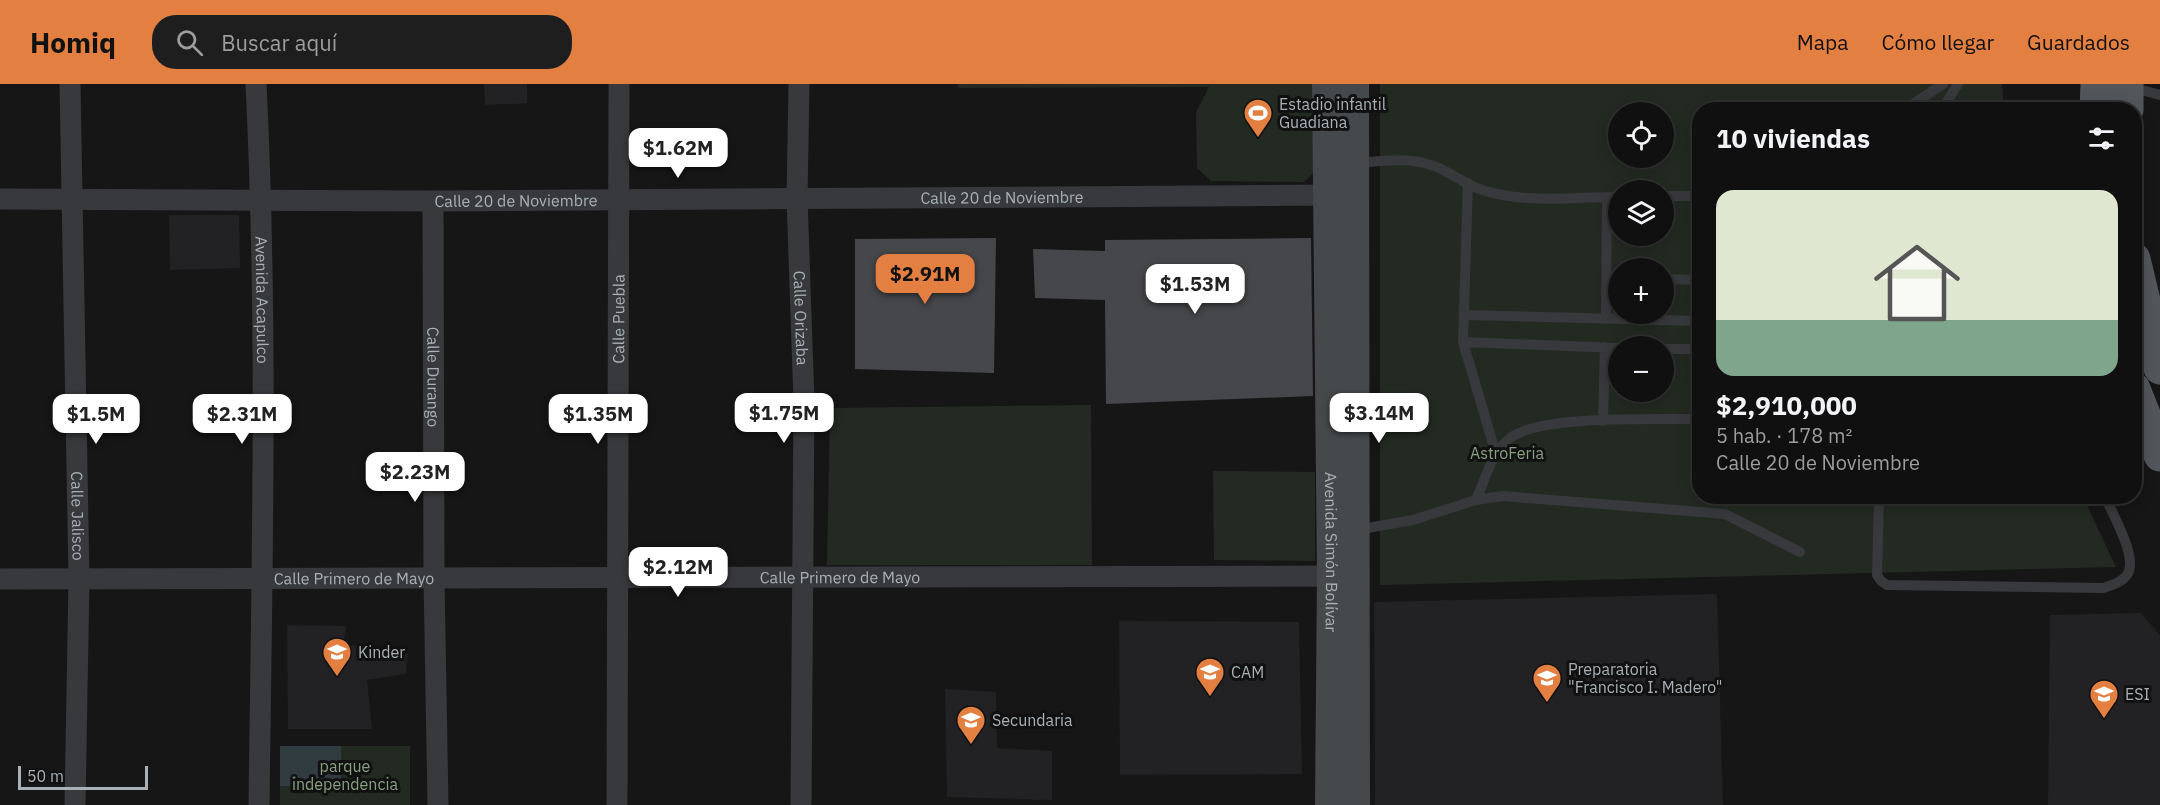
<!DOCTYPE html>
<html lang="es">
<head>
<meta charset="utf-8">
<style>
  body { margin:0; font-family:"IBM Plex Sans",sans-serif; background:#1e1e1f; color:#f1f3f6; height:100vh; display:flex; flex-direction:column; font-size:22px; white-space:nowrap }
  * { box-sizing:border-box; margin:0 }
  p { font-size:20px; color:#9c9d9f }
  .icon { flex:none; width:33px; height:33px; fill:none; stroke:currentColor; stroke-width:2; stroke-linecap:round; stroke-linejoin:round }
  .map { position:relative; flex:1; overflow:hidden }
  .drawer { position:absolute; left:1692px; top:18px; width:450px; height:402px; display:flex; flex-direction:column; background:#101011; border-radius:24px; box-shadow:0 3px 15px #0003,0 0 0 2px #303031 }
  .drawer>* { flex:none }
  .tools { position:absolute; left:1608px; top:18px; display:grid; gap:12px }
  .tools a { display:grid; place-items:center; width:66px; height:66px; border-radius:50%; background:#101011; box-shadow:0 3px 15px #0003,0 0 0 2px #303031; font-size:30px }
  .scale { position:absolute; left:18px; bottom:15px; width:130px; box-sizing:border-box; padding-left:6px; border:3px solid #a9b1b6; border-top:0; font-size:16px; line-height:21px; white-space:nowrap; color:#a9b1b6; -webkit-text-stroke:4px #111112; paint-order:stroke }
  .price { position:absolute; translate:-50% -51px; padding:0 14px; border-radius:12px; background:#fff; color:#222; font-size:20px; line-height:39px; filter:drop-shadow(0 2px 3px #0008) }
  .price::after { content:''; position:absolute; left:50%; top:36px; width:18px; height:14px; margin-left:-9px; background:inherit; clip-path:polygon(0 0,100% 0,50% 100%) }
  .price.on { background:#e37f41; color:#111 }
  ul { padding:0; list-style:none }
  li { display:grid; align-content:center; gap:12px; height:318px; padding:0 24px }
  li+li { border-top:2px solid #303031 }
  li span { display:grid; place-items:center; height:186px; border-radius:18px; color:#555 }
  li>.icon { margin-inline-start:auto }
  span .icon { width:108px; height:108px; fill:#fffc; stroke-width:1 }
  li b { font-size:26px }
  h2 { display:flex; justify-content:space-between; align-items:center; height:72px; padding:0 24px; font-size:26px }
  header { display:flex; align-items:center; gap:36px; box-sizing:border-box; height:84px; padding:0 30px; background:#e37f41; color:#111 }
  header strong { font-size:28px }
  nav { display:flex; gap:33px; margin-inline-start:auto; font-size:21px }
  .search { width:420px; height:54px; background:#1e1e1f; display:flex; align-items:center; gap:15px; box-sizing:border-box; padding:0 21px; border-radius:24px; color:#9c9d9f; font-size:22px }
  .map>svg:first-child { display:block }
  .built { fill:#222224 }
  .green { fill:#232a22; fill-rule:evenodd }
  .water { fill:#303c3f }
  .building { fill:#45474a }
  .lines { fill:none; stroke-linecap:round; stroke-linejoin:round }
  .lane { stroke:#37393c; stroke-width:10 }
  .street { stroke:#37393c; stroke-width:21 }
  .secondary { stroke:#45494c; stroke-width:30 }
  .primary { stroke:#53575b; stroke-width:33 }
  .labels { text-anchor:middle; stroke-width:6; stroke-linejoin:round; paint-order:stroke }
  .poi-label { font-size:16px; fill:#a9b1b6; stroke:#111112; text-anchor:start }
  .street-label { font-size:16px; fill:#a9b1b6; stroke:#111112 }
  .park-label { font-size:16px; fill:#88a081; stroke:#111112 }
</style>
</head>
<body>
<header>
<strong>Homiq</strong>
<div class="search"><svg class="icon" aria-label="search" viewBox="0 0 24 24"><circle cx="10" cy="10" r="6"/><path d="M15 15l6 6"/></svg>Buscar aquí</div>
<nav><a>Mapa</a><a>Cómo llegar</a><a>Guardados</a></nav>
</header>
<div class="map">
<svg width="2160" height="721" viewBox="0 0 2160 721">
  <rect width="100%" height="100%" fill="#161617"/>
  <path class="built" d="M 484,0 L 527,0 L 527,19 L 485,21 Z
    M 169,131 L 239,131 L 240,184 L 170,186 Z
    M 1717,510 L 1723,721 L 1375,721 L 1374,518 Z
    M 2141,529 L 2160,551 L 2160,721 L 2048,721 L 2050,531 Z
    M 1119,537 L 1299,538 L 1302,690 L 1120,691 Z
    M 287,541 L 346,542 L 344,561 L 408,565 L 406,590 L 367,596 L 372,645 L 288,645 Z
    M 945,605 L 996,608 L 997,664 L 1052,667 L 1052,716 L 947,713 Z"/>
  <path class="green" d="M 958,0 L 1319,0 L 1319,83 L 1304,98 L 1211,97 L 1197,84 L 1196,28 L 1209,3 L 958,4 Z
    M 1380,0 L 2002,0 L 2004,25 L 1700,26 L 1700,412 L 2083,413 L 2116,483 L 1380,501 ZM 1618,28 L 1664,28 L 1664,74 L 1618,74 ZM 1618,106 L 1664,106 L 1664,152 L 1618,152 ZM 1618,184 L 1664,184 L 1664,230 L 1618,230 ZM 1618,262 L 1664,262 L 1664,308 L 1618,308 Z
    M 1091,321 L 1092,481 L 827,481 L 830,324 Z
    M 1213,387 L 1315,388 L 1315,477 L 1214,476 Z
    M 280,662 L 410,662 L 410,721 L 280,721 Z"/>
  <path class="water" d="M 280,662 L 341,662 L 341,703 L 280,702 Z"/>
  <path class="building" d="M 996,154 L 994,289 L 855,285 L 855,155 Z
    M 1311,154 L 1313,312 L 1106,320 L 1105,216 L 1035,214 L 1033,165 L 1105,167 L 1105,156 Z"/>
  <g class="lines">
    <path class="lane" d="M 2130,3 L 2160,11
      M 1904,26 L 1943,0
      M 1942,26 L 1958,0
      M 1357,79 C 1382,77 1408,73 1431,81 C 1445,85 1455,93 1468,100 C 1479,106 1491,109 1503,111 C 1537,118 1583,113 1618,113
      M 1468,99 L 1463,258 L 1618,264
      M 1664,112 L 1700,112
      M 1664,195 L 1700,196
      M 1464,231 L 1700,237
      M 1606,235 L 1607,113
      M 1463,258 L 1496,370
      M 1664,265 L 1700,265
      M 1603,337 L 1605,263
      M 1879,412 L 1877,491 L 1881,497 L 1887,501 L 2103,504 C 2112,501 2121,499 2127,491 C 2139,474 2112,430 2105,412
      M 1476,416 C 1485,396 1491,370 1509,355 C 1537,330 1658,336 1700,335
      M 1356,446 L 1413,436 L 1476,416 L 1503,412 L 1725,430 L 1800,468"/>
    <g class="street">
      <path id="s1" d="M 70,0 L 79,495 L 75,721"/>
      <path id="s2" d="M 256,0 C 268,240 262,481 259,721"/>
      <path id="s3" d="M 799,0 L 797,114 L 804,318 L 801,721"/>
      <path id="s4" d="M 0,115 L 433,117 L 1340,111"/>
      <path id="s5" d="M 433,117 L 434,495 L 438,721"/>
      <path id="s6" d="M 0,495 L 1346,492"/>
      <path id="s7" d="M 617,721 L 619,0"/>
    </g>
    <g class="secondary">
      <path id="s8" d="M 1327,0 L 1332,492 L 1330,721"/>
      <path d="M 1354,0 L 1355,721"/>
    </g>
    <path class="primary" d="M 2096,26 L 2097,0
      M 2127,26 L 2127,0
      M 2134,175 L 2160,284
      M 2134,305 L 2160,371"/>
  </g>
  <defs>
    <g id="stadium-pin" transform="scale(1.5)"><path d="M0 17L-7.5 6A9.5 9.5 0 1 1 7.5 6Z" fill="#e37f41" stroke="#111112"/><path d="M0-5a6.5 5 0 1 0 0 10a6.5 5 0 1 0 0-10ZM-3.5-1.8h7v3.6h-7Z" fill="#fff"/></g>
    <g id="school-pin" transform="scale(1.5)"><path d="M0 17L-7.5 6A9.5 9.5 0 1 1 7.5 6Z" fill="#e37f41" stroke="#111112"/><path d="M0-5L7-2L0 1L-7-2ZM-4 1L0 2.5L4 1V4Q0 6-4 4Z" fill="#fff"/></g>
    <g id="university-pin" transform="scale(1.5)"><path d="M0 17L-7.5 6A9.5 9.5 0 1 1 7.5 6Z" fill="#e37f41" stroke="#111112"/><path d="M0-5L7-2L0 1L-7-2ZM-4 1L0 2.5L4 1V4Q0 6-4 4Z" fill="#fff"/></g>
  </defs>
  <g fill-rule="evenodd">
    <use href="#stadium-pin" x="1258" y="29"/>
    <use href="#school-pin" x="337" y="568"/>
    <use href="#school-pin" x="1210" y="588"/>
    <use href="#school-pin" x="1547" y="594"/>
    <use href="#university-pin" x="2104" y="610"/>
    <use href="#school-pin" x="971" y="636"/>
  </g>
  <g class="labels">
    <g class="poi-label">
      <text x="1279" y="26">Estadio infantil<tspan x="1279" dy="18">Guadiana</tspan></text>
      <text x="358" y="574">Kinder</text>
      <text x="1568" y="591">Preparatoria<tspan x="1568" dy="18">"Francisco I. Madero"</tspan></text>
      <text x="1231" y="594">CAM</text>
      <text x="2125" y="616">ESI</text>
      <text x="992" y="642">Secundaria</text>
    </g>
    <g class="street-label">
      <text dy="6" stroke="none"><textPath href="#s4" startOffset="1002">Calle 20 de Noviembre</textPath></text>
      <text dy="6" stroke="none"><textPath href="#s4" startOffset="516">Calle 20 de Noviembre</textPath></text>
      <text dy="6" stroke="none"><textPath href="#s2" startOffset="216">Avenida Acapulco</textPath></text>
      <text dy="6" stroke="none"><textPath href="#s3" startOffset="234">Calle Orizaba</textPath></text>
      <text dy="6" stroke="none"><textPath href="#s7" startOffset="486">Calle Puebla</textPath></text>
      <text dy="6" stroke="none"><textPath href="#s5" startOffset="176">Calle Durango</textPath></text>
      <text dy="6" stroke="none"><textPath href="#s1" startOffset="432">Calle Jalisco</textPath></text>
      <text dy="6" stroke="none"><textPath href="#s8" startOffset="468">Avenida Simón Bolívar</textPath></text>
      <text dy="6" stroke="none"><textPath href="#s6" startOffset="840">Calle Primero de Mayo</textPath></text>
      <text dy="6" stroke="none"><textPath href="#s6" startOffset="354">Calle Primero de Mayo</textPath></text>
    </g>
    <g class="park-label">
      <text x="1507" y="375">AstroFeria</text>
      <text x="345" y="688">parque<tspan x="345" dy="18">independencia</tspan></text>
    </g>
  </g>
</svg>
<div class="tools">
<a><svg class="icon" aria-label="locate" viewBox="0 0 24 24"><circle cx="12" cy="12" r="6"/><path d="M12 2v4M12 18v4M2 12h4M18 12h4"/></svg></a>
<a><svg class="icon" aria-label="layers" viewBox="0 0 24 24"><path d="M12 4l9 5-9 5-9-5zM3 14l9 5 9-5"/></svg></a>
<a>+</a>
<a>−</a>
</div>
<div class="scale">50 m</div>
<b class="price" style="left:678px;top:95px">$1.62M</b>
<b class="price on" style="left:925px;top:221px">$2.91M</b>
<b class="price" style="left:1195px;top:231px">$1.53M</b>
<b class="price" style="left:784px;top:360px">$1.75M</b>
<b class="price" style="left:1379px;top:360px">$3.14M</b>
<b class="price" style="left:96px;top:361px">$1.5M</b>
<b class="price" style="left:242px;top:361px">$2.31M</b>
<b class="price" style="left:598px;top:361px">$1.35M</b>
<b class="price" style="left:415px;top:419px">$2.23M</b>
<b class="price" style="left:678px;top:514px">$2.12M</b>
<section class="drawer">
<h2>10 viviendas<svg class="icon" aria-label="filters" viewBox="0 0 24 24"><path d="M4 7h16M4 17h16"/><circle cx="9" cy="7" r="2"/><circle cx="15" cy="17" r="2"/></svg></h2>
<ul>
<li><span style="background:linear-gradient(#dfe7d0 70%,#7fa58c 0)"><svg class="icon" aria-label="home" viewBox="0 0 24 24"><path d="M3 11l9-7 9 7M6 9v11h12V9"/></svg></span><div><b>$2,910,000</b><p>5 hab. · 178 m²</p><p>Calle 20 de Noviembre</p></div></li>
</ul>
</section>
</div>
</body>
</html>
